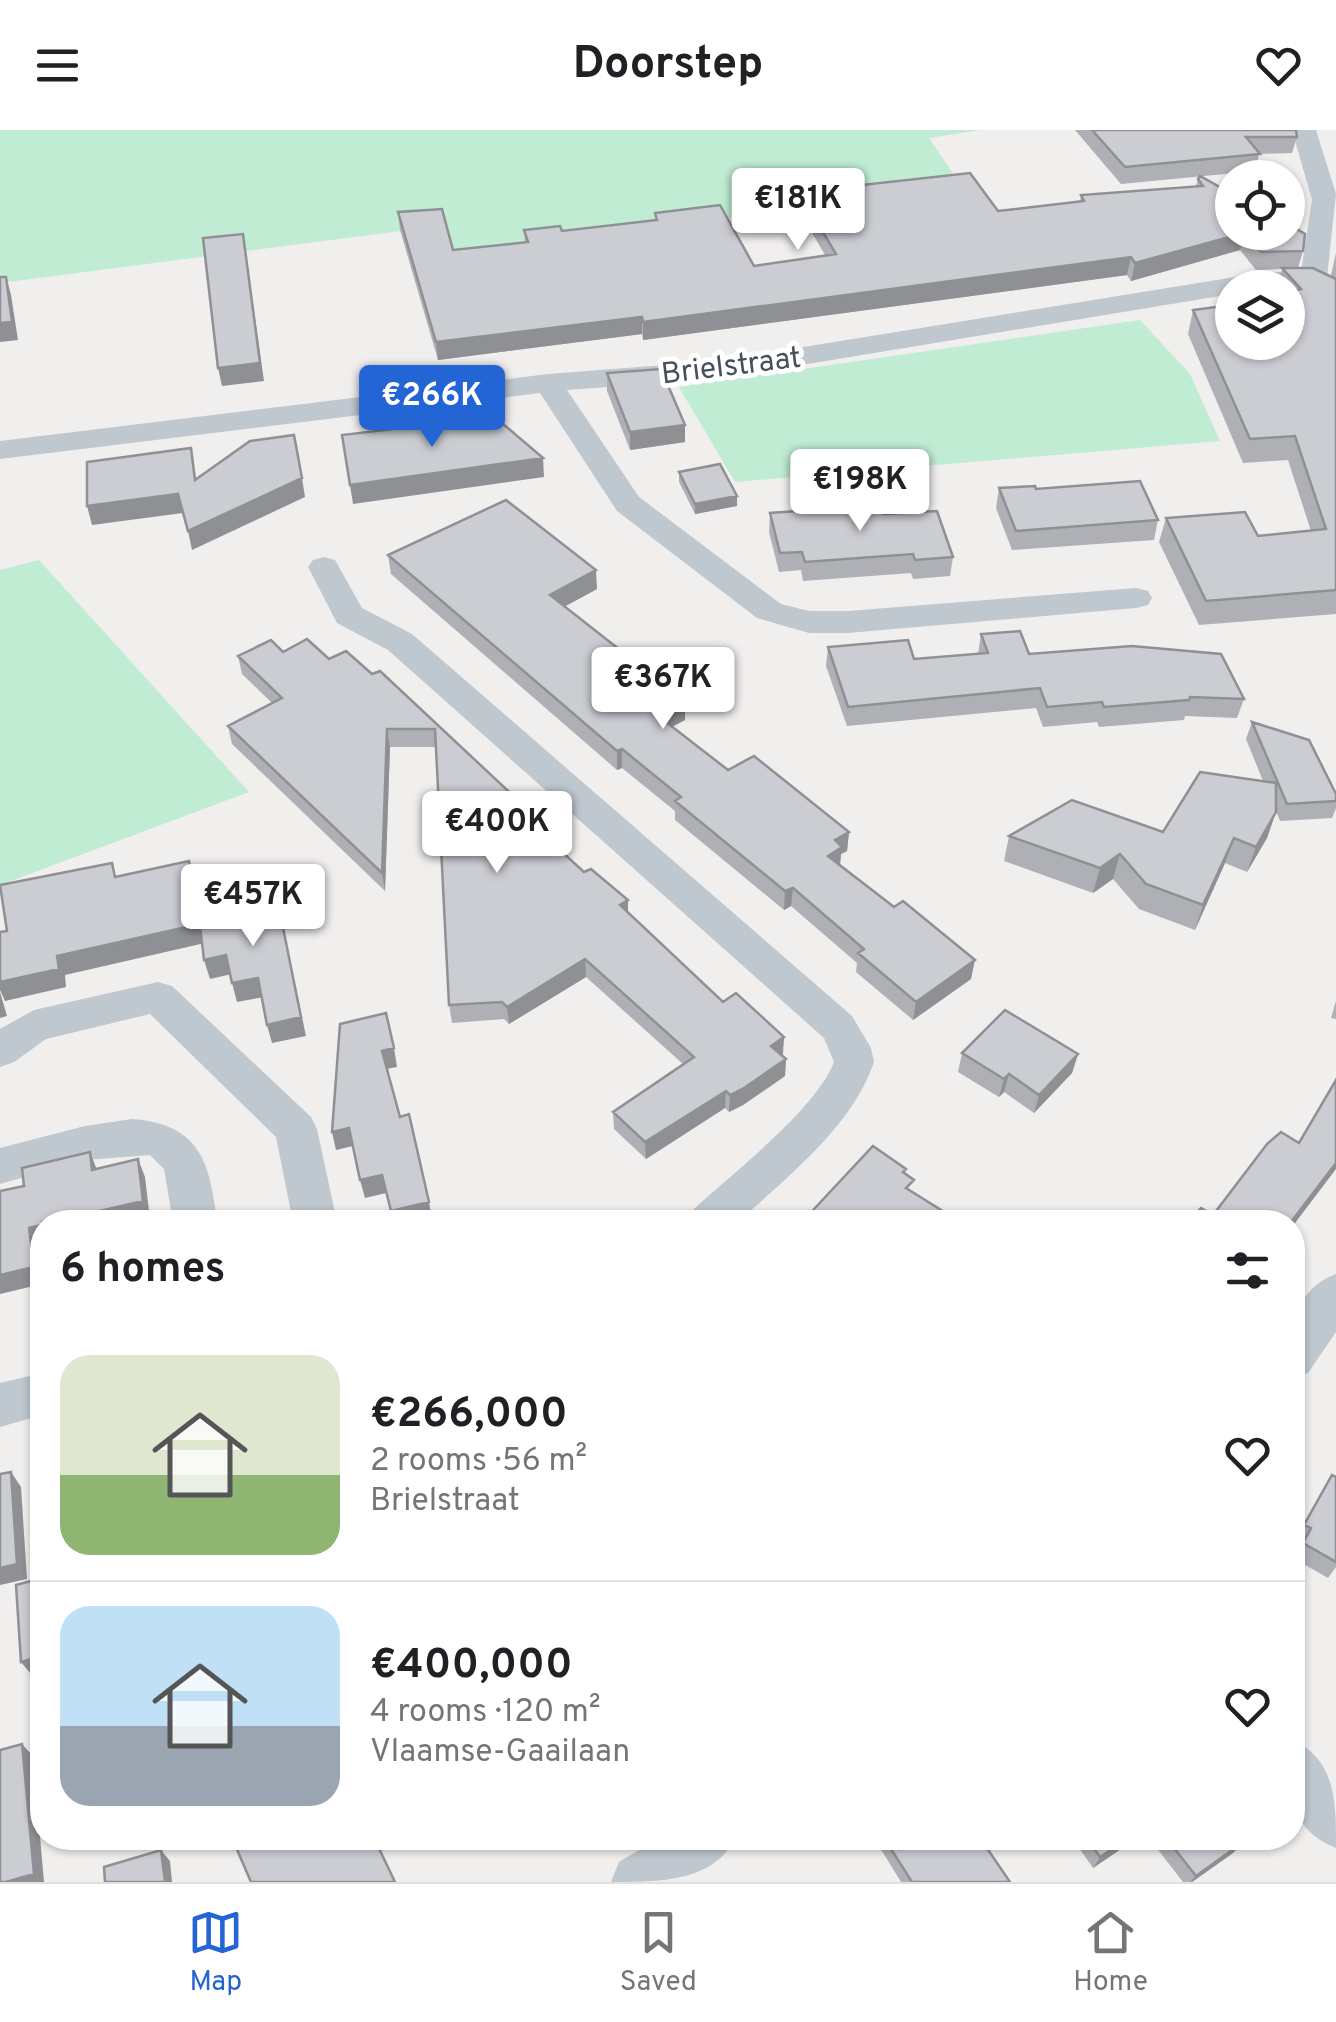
<!DOCTYPE html>
<html lang="en">
<head>
<meta charset="utf-8">
<style>
  body { margin:0; font-family:Overpass,sans-serif; background:#f6f6f6; color:#202124; height:100vh; display:flex; flex-direction:column; font-size:38px; white-space:nowrap }
  * { box-sizing:border-box; margin:0 }
  p { font-size:32px; color:#757577 }
  .icon { flex:none; width:55px; height:55px; fill:none; stroke:currentColor; stroke-width:2; stroke-linecap:round; stroke-linejoin:round }
  .map { position:relative; flex:1; overflow:hidden }
  .side { position:absolute; left:30px; top:1080px; width:1275px; height:640px; display:flex; flex-direction:column; background:#fff; border-radius:40px; box-shadow:0 2px 8px #0004 }
  .side>* { flex:none }
  .fabs { position:absolute; left:1215px; top:30px; display:grid; gap:20px }
  .fabs a { display:grid; place-items:center; width:90px; height:90px; border-radius:50%; background:#fff; box-shadow:0 2px 8px #0004; font-size:50px }
  .price { position:absolute; translate:-50% -85px; padding:0 22px; border-radius:10px; background:#fff; color:#222; font-size:32px; line-height:65px; filter:drop-shadow(0 2px 5px #0008) }
  .price::after { content:''; position:absolute; left:50%; top:60px; width:30px; height:22px; margin-left:-15px; background:inherit; clip-path:polygon(0 0,100% 0,50% 100%) }
  .price.current { background:#2465d5; color:#fff }
  ul { padding:0; list-style:none }
  li { display:flex; align-items:center; gap:30px; height:250px; padding:0 30px }
  li+li { border-top:2px solid #e0e0e0 }
  li span { display:grid; place-items:center; flex:none; width:280px; height:200px; border-radius:30px; color:#555 }
  li>.icon { margin-inline-start:auto }
  span .icon { width:120px; height:120px; fill:#fffc; stroke-width:1 }
  li b { font-size:42px }
  h2 { display:flex; justify-content:space-between; align-items:center; height:120px; padding:0 30px; font-size:42px }
  header { display:flex; justify-content:space-between; align-items:center; height:130px; padding:0 30px; background:#fff; font-size:45px; font-weight:700 }
  .tabs { display:flex; justify-content:space-around; align-items:center; height:140px; border-top:2px solid #e0e0e0; background:#fff; font-size:28px; color:#757577 }
  .tabs a { display:grid; justify-items:center; gap:5px }
  .tabs .current { color:#2465d5 }
  .map>svg:first-child { display:block }
  .green { fill:#bfecd3 }
  .lines { fill:none; stroke-linecap:round; stroke-linejoin:round }
  .street { fill:#bfc7cf; fill-rule:evenodd }
  .wall { fill:#afb0b5 }
  .shaded-wall { fill:#8e9094 }
  .building { fill:#cbcdd3; stroke:#8e9094; stroke-width:2.5 }
  .labels { text-anchor:middle; stroke-width:10; stroke-linejoin:round; paint-order:stroke }
  .far-street-label { font-size:30px; fill:#47505a; stroke:#fff }
</style>
</head>
<body>
<header><svg class="icon" aria-label="menu" viewBox="0 0 24 24"><path d="M4 6h16M4 12h16M4 18h16"/></svg>Doorstep<svg class="icon" aria-label="heart" viewBox="0 0 24 24"><path d="M12 20l-8-8c-3-5 5-10 8-4 3-6 11-1 8 4z"/></svg></header>
<div class="map">
<svg width="1336" height="1752" viewBox="0 0 1336 1752">
  <rect width="100%" height="100%" fill="#f1eeee"/>
  <path class="green" d="M 0,0 L 981,0 L 929,8 L 963,58 L 455,123 L 447,95 L 0,153 Z
    M 1140,190 L 1190,244 L 1220,311 L 735,352 L 679,257 Z
    M 39,430 L 249,662 L 0,755 L 0,440 Z"/>
  <g class="lines">
    <path class="street" d="M 1292,0 L 1316,0 L 1336,64 L 1327,147 L 1336,153 L 1336,173 L 1307,158 L 1232,158 L 1232,164 L 717,249 L 567,260 L 639,367 L 781,474 L 809,481 L 848,481 L 1136,458 L 1148,461 L 1152,468 L 1148,475 L 1136,478 L 848,503 L 809,503 L 757,488 L 617,381 L 540,263 L 0,329 L 0,311 L 548,244 L 717,231 L 1266,142 L 1301,142 L 1312,70 Z
      M 324,427 L 335,430 L 362,478 L 412,504 L 852,886 L 871,918 L 874,932 C 852,997 787,1047 738,1092 L 687,1092 L 694,1079 C 731,1045 817,978 834,932 L 824,908 L 388,520 L 337,493 L 308,437 L 313,430 Z
      M 158,852 L 172,856 L 311,987 L 317,999 L 337,1092 L 293,1092 L 276,1007 L 150,884 L 46,909 L 14,932 L 0,937 L 0,899 L 34,880 Z
      M 132,989 C 200,994 210,1032 217,1092 L 173,1092 L 164,1039 L 150,1025 L 85,1030 L 0,1054 L 0,1018 L 85,996 Z
      M 1336,1144 L 1336,1202 L 1308,1243 L 1292,1249 C 1292,1207 1288,1162 1336,1144 Z
      M 42,1243 L 42,1285 L 0,1297 L 0,1253 Z
      M 1292,1609 C 1336,1631 1336,1670 1336,1718 C 1283,1696 1292,1658 1292,1609 Z
      M 659,1708 L 735,1708 C 714,1752 659,1752 611,1752 L 619,1732 Z"/>
  </g>
  <path class="wall" d="M 1075,0 L 1296,0 L 1297,7 L 1292,23 L 1259,24 L 1256,41 L 1121,54 Z
    M 1198,49 L 1288,102 L 1303,121 L 1298,138 L 1335,148 L 1331,145 L 1336,123 L 1336,484 L 1199,495 L 1159,412 L 1166,388 L 1258,406 L 1311,401 L 1288,330 L 1243,333 L 1188,204 L 1193,180 L 1288,212 L 1288,158 L 1277,158 L 1282,139 L 1256,140 L 1240,120 L 1131,151 L 1127,145 L 643,210 L 642,204 L 438,230 L 400,100 L 398,82 L 453,120 L 525,112 L 524,100 L 562,101 L 655,90 L 655,83 L 754,136 L 825,125 L 798,79 L 799,62 L 998,81 L 1080,71 L 1081,65 L 1196,56 Z
    M 607,243 L 685,312 L 630,320 L 607,261 Z
    M 679,342 L 737,366 L 737,376 L 695,384 L 679,352 Z
    M 999,358 L 1036,359 L 1158,390 L 1154,410 L 1012,420 L 996,378 Z
    M 770,383 L 884,384 L 953,427 L 950,446 L 913,449 L 911,443 L 803,451 L 801,440 L 779,442 L 769,402 Z
    M 388,425 L 597,459 L 565,476 L 685,590 L 672,597 L 728,640 L 849,702 L 847,721 L 841,724 L 840,735 L 971,849 L 913,890 L 856,842 L 857,833 L 791,776 L 784,780 L 675,690 L 675,681 L 622,638 L 617,640 L 391,444 Z
    M 981,504 L 1029,524 L 1244,569 L 1237,588 L 1185,586 L 1184,590 L 1099,597 L 1097,592 L 1043,597 L 1036,578 L 847,596 L 826,536 L 828,517 L 914,529 L 978,524 Z
    M 346,521 L 536,687 L 536,699 L 723,872 L 784,907 L 781,925 L 786,929 L 785,946 L 743,975 L 729,982 L 725,978 L 646,1029 L 614,999 L 613,982 L 683,934 L 586,847 L 509,894 L 504,889 L 452,893 L 449,875 L 436,617 L 390,617 L 385,761 L 232,614 L 228,596 L 272,573 L 242,544 L 238,526 L 283,522 L 329,529 Z
    M 1252,592 L 1336,664 L 1336,678 L 1332,688 L 1280,691 L 1276,681 L 1267,708 L 1247,742 L 1225,733 L 1195,800 L 1139,779 L 1113,749 L 1093,763 L 1004,731 L 1009,706 L 1163,702 L 1263,651 L 1246,609 Z
    M 1336,871 L 1336,889 L 1331,888 Z
    M 962,923 L 1078,924 L 1072,943 L 1034,983 L 1004,962 L 999,967 L 958,942 Z
    M 1332,1345 L 1336,1347 L 1336,1437 L 1328,1448 L 1293,1428 L 1301,1413 L 1295,1410 Z
    M 874,1708 L 980,1708 L 1010,1752 L 901,1752 Z
    M 1072,1708 L 1137,1708 L 1093,1738 Z
    M 1149,1708 L 1240,1708 L 1243,1712 L 1233,1723 L 1192,1752 L 1183,1752 Z"/>
  <path class="shaded-wall" d="M 1244,103 L 1240,120 L 1131,151 L 1135,133 Z
    M 243,104 L 264,251 L 222,256 L 218,238 Z
    M 1131,127 L 1127,145 L 643,210 L 643,192 Z
    M 6,147 L 11,165 L 18,210 L 0,212 L 0,193 Z
    M 642,187 L 642,204 L 438,230 L 436,212 Z
    M 685,295 L 685,312 L 630,320 L 630,302 Z
    M 543,328 L 544,347 L 353,374 L 350,355 Z
    M 302,348 L 305,367 L 192,420 L 188,401 Z
    M 178,364 L 183,383 L 92,395 L 87,376 Z
    M 737,366 L 737,376 L 695,384 L 695,374 Z
    M 596,440 L 597,459 L 551,484 L 550,465 Z
    M 685,571 L 685,590 L 658,604 L 657,585 Z
    M 387,599 L 390,617 L 385,761 L 382,743 Z
    M 622,619 L 622,638 L 617,640 L 617,621 Z
    M 1276,682 L 1267,708 L 1247,742 L 1256,717 Z
    M 536,687 L 537,705 L 528,691 Z
    M 849,702 L 847,721 L 841,724 L 840,735 L 828,726 L 835,710 Z
    M 1234,708 L 1225,733 L 1195,800 L 1203,775 Z
    M 1120,724 L 1113,749 L 1093,763 L 1100,738 Z
    M 189,731 L 194,750 L 205,813 L 65,845 L 66,857 L 5,871 L 0,860 L 0,852 L 57,826 Z
    M 275,758 L 306,906 L 272,913 L 267,895 Z
    M 793,758 L 791,776 L 784,780 L 785,761 Z
    M 628,770 L 628,788 L 620,775 Z
    M 226,825 L 232,844 L 210,849 L 204,830 Z
    M 585,829 L 586,847 L 509,894 L 507,877 Z
    M 975,830 L 971,849 L 913,890 L 916,872 Z
    M 258,848 L 264,867 L 237,872 L 232,853 Z
    M 0,862 L 7,886 L 0,888 Z
    M 784,907 L 783,924 L 770,933 L 771,916 Z
    M 394,918 L 397,937 L 386,939 L 382,921 Z
    M 1078,924 L 1072,943 L 1034,983 L 1039,965 Z
    M 786,929 L 785,946 L 743,975 L 729,982 L 730,965 Z
    M 1009,944 L 1004,962 L 999,967 L 1004,949 Z
    M 726,961 L 725,978 L 646,1029 L 645,1012 Z
    M 349,998 L 353,1016 L 336,1020 L 332,1002 Z
    M 90,1022 L 97,1040 L 92,1040 Z
    M 138,1029 L 145,1047 L 150,1089 L 134,1092 L 52,1092 Z
    M 1336,1033 L 1336,1039 L 1292,1097 L 1291,1092 Z
    M 382,1045 L 386,1063 L 365,1068 L 360,1050 Z
    M 429,1072 L 432,1090 L 421,1092 L 393,1092 L 391,1081 Z
    M 941,1080 L 938,1092 L 929,1092 Z
    M 42,1095 L 42,1114 L 38,1115 L 42,1154 L 0,1164 L 0,1145 L 29,1098 Z
    M 11,1342 L 21,1357 L 27,1449 L 0,1455 L 0,1438 Z
    M 42,1526 L 42,1539 L 30,1543 L 21,1532 Z
    M 22,1614 L 33,1626 L 44,1752 L 6,1752 Z
    M 161,1708 L 198,1708 L 167,1715 Z
    M 1129,1708 L 1137,1708 L 1093,1738 L 1100,1727 Z
    M 1243,1712 L 1233,1723 L 1192,1752 L 1190,1752 L 1196,1746 Z
    M 161,1720 L 170,1731 L 172,1752 L 165,1752 Z"/>
  <path class="building" d="M 1092,0 L 1296,0 L 1297,7 L 1246,7 L 1260,24 L 1125,37 Z
    M 970,43 L 998,81 L 1084,71 L 1081,65 L 1203,56 L 1198,49 L 1200,46 L 1232,64 L 1232,102 L 1288,102 L 1288,94 L 1305,104 L 1303,121 L 1261,122 L 1244,103 L 1135,133 L 1131,127 L 643,192 L 642,187 L 436,212 L 398,82 L 442,79 L 453,120 L 528,112 L 524,100 L 560,96 L 562,101 L 657,90 L 655,83 L 720,75 L 754,136 L 836,124 L 799,62 Z
    M 243,104 L 260,233 L 218,238 L 203,108 Z
    M 1282,138 L 1313,138 L 1336,149 L 1336,460 L 1206,471 L 1166,388 L 1245,382 L 1258,406 L 1326,399 L 1295,306 L 1250,309 L 1193,180 L 1232,175 L 1232,212 L 1288,212 L 1288,169 L 1293,168 L 1288,162 L 1301,159 Z
    M 0,147 L 6,147 L 12,192 L 0,193 Z
    M 661,239 L 685,295 L 630,302 L 607,243 Z
    M 495,287 L 543,328 L 350,355 L 342,305 Z
    M 294,305 L 302,348 L 188,401 L 178,364 L 87,376 L 87,332 L 191,318 L 195,350 L 250,311 Z
    M 720,334 L 737,366 L 695,374 L 679,342 Z
    M 1140,351 L 1158,390 L 1016,401 L 999,358 L 1035,356 L 1036,359 Z
    M 506,370 L 596,440 L 550,465 L 685,571 L 657,585 L 728,640 L 754,626 L 849,702 L 835,710 L 842,717 L 828,726 L 894,777 L 903,771 L 975,830 L 916,872 L 858,823 L 864,819 L 793,758 L 785,761 L 675,671 L 681,667 L 622,619 L 617,621 L 388,425 Z
    M 881,375 L 884,384 L 937,381 L 953,427 L 915,430 L 913,424 L 805,432 L 802,422 L 780,423 L 770,383 Z
    M 1020,501 L 1029,524 L 1132,516 L 1221,524 L 1244,569 L 1190,567 L 1189,570 L 1104,577 L 1102,572 L 1047,577 L 1040,558 L 848,577 L 828,517 L 908,510 L 914,529 L 988,523 L 981,504 Z
    M 307,509 L 329,529 L 346,521 L 372,544 L 380,541 L 536,687 L 528,691 L 584,742 L 591,739 L 628,770 L 620,775 L 723,872 L 736,863 L 784,907 L 771,916 L 786,929 L 744,958 L 730,965 L 726,961 L 645,1012 L 613,982 L 694,927 L 585,829 L 507,877 L 502,872 L 449,875 L 435,599 L 387,599 L 382,743 L 228,596 L 282,568 L 238,526 L 271,510 L 283,522 Z
    M 1252,592 L 1309,610 L 1336,664 L 1336,671 L 1287,674 Z
    M 1200,642 L 1276,653 L 1276,682 L 1256,717 L 1234,708 L 1203,775 L 1146,754 L 1120,724 L 1100,738 L 1009,706 L 1072,670 L 1163,702 Z
    M 189,731 L 200,794 L 57,826 L 59,839 L 0,852 L 0,802 L 7,801 L 0,755 L 112,733 L 115,747 Z
    M 275,758 L 301,887 L 267,895 L 258,848 L 232,853 L 226,825 L 204,830 L 198,779 Z
    M 1005,880 L 1078,924 L 1039,965 L 1009,944 L 1004,949 L 962,923 Z
    M 386,883 L 394,918 L 382,921 L 400,987 L 409,984 L 429,1072 L 391,1081 L 382,1045 L 360,1050 L 349,998 L 332,1002 L 340,894 Z
    M 1336,950 L 1336,1033 L 1291,1092 L 1188,1092 L 1201,1078 L 1213,1085 L 1267,1014 L 1281,1002 L 1299,1013 Z
    M 873,1016 L 906,1039 L 903,1042 L 914,1050 L 906,1058 L 941,1080 L 929,1092 L 802,1092 Z
    M 90,1022 L 92,1040 L 138,1029 L 143,1071 L 52,1092 L 42,1092 L 42,1095 L 29,1098 L 34,1137 L 0,1145 L 0,1061 L 24,1056 L 22,1038 Z
    M 11,1342 L 17,1434 L 0,1438 L 0,1344 Z
    M 1332,1345 L 1336,1347 L 1336,1432 L 1303,1413 L 1311,1398 L 1304,1395 Z
    M 42,1448 L 42,1526 L 21,1532 L 16,1455 Z
    M 22,1614 L 34,1744 L 6,1752 L 0,1752 L 0,1620 Z
    M 232,1708 L 374,1708 L 395,1752 L 251,1752 Z
    M 884,1708 L 980,1708 L 1010,1752 L 912,1752 Z
    M 1087,1708 L 1129,1708 L 1100,1727 Z
    M 1166,1708 L 1240,1708 L 1243,1712 L 1196,1746 Z
    M 161,1720 L 165,1752 L 105,1752 L 104,1737 Z"/>
  <g class="labels">
    <g class="far-street-label">
      <text transform="translate(731 235) rotate(-7)" y="10">Brielstraat</text>
    </g>
  </g>
</svg>
<div class="fabs">
<a><svg class="icon" aria-label="locate" viewBox="0 0 24 24"><circle cx="12" cy="12" r="6"/><path d="M12 2v4M12 18v4M2 12h4M18 12h4"/></svg></a>
<a><svg class="icon" aria-label="layers" viewBox="0 0 24 24"><path d="M12 4l9 5-9 5-9-5zM3 14l9 5 9-5"/></svg></a>
</div>
<b class="price" style="left:798px;top:123px">€181K</b>
<b class="price current" style="left:432px;top:320px">€266K</b>
<b class="price" style="left:860px;top:404px">€198K</b>
<b class="price" style="left:663px;top:602px">€367K</b>
<b class="price" style="left:497px;top:746px">€400K</b>
<b class="price" style="left:253px;top:819px">€457K</b>
<section class="side">
<h2>6 homes<svg class="icon" aria-label="filters" viewBox="0 0 24 24"><path d="M4 7h16M4 17h16"/><circle cx="9" cy="7" r="2"/><circle cx="15" cy="17" r="2"/></svg></h2>
<ul>
<li><span style="background:linear-gradient(#dfe7d0 60%,#8fb573 0)"><svg class="icon" aria-label="home" viewBox="0 0 24 24"><path d="M3 11l9-7 9 7M6 9v11h12V9"/></svg></span><div><b>€266,000</b><p>2 rooms · 56 m²</p><p>Brielstraat</p></div><svg class="icon" aria-label="heart" viewBox="0 0 24 24"><path d="M12 20l-8-8c-3-5 5-10 8-4 3-6 11-1 8 4z"/></svg></li>
<li><span style="background:linear-gradient(#bfe0f5 60%,#9aa5b1 0)"><svg class="icon" aria-label="home" viewBox="0 0 24 24"><path d="M3 11l9-7 9 7M6 9v11h12V9"/></svg></span><div><b>€400,000</b><p>4 rooms · 120 m²</p><p>Vlaamse-Gaailaan</p></div><svg class="icon" aria-label="heart" viewBox="0 0 24 24"><path d="M12 20l-8-8c-3-5 5-10 8-4 3-6 11-1 8 4z"/></svg></li>
</ul>
</section>
</div>
<nav class="tabs">
<a class="current"><svg class="icon" aria-label="map" viewBox="0 0 24 24"><path d="M3 6l6-2 6 2 6-2v14l-6 2-6-2-6 2zM9 4v14M15 6v14"/></svg>Map</a>
<a><svg class="icon" aria-label="saved" viewBox="0 0 24 24"><path d="M7 4h10v16l-5-4-5 4z"/></svg>Saved</a>
<a><svg class="icon" aria-label="home" viewBox="0 0 24 24"><path d="M3 11l9-7 9 7M6 9v11h12V9"/></svg>Home</a>
</nav>
</body>
</html>
